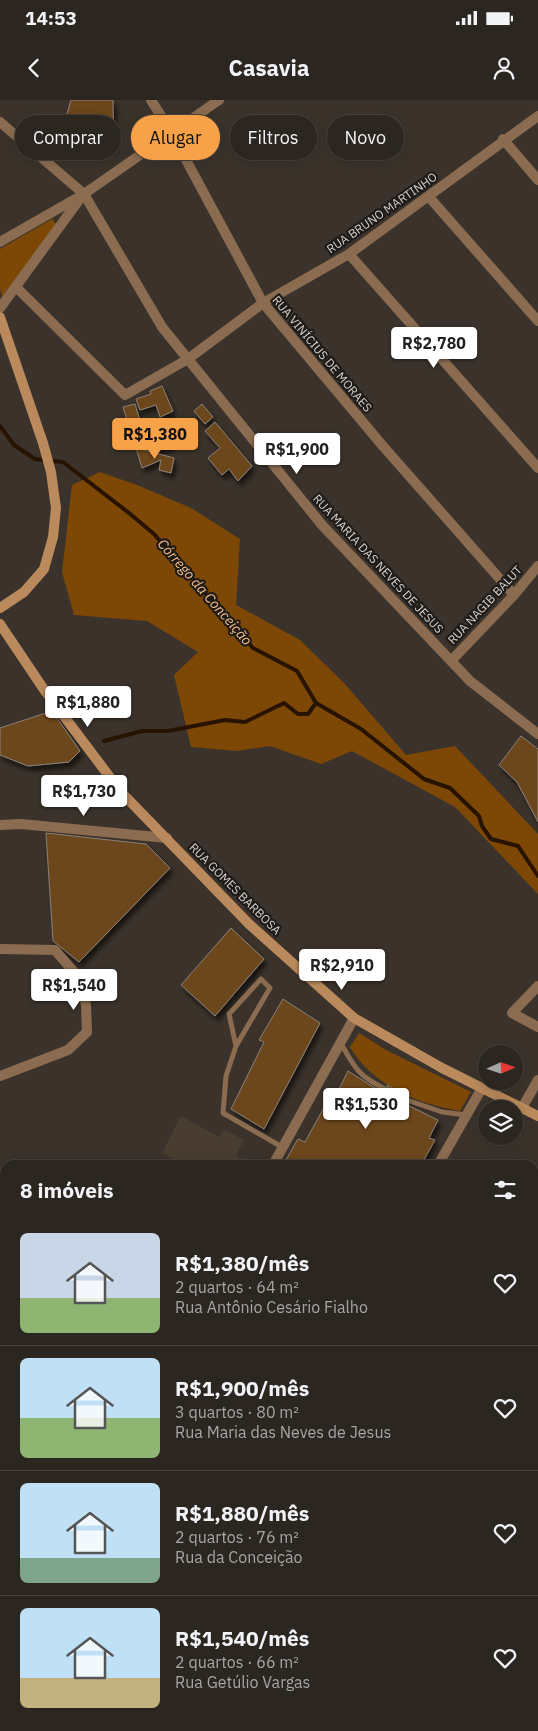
<!DOCTYPE html>
<html lang="pt">
<head>
<meta charset="utf-8">
<style>
  body { margin:0; font-family:"IBM Plex Sans",sans-serif; background:#38322d; color:#f1f3f6; height:100vh; display:flex; flex-direction:column; font-size:19px; white-space:nowrap }
  * { box-sizing:border-box; margin:0 }
  p { font-size:16px; color:#a6a5a5 }
  .icon { flex:none; width:28px; height:28px; fill:none; stroke:currentColor; stroke-width:2; stroke-linecap:round; stroke-linejoin:round }
  .map { position:relative; flex:1; overflow:hidden }
  .panel { position:absolute; left:0px; top:1060px; width:539px; height:571px; display:flex; flex-direction:column; background:#2c2620; border-radius:15px 15px 0 0; box-shadow:0 2px 12px #0003,0 0 0 1px #48433e }
  .panel>* { flex:none }
  .hud { position:absolute; left:15px; top:15px; width:509px; height:45px; display:flex; gap:10px }
  .needle { width:32px; rotate:87deg }
  .buttons { position:absolute; left:478px; top:945px; display:grid; gap:10px }
  .buttons a { display:grid; place-items:center; width:45px; height:45px; border-radius:50%; background:#2c2620; box-shadow:0 2px 12px #0003,0 0 0 1px #48433e; font-size:25px }
  .price { position:absolute; translate:-50% -42px; padding:0 11px; border-radius:5px; background:#fff; color:#222; font-size:16px; line-height:32px; filter:drop-shadow(0 1px 2px #0008) }
  .price::after { content:''; position:absolute; left:50%; top:30px; width:15px; height:11px; margin-left:-8px; background:inherit; clip-path:polygon(0 0,100% 0,50% 100%) }
  .price.selected { background:#f7a149; color:#111 }
  ul { padding:0; list-style:none }
  li { display:flex; align-items:center; gap:15px; height:125px; padding:0 20px }
  li+li { border-top:1px solid #48433e }
  li span { display:grid; place-items:center; flex:none; width:140px; height:100px; border-radius:8px; color:#555 }
  li>.icon { margin-inline-start:auto }
  span .icon { width:60px; height:60px; fill:#fffc; stroke-width:1 }
  li b { font-size:21px }
  h2 { display:flex; justify-content:space-between; align-items:center; height:60px; padding:0 20px; font-size:21px }
  .chip { padding:0 18px; border-radius:22px; background:#2c2620; box-shadow:0 2px 12px #0003,0 0 0 1px #48433e; font-size:18px; line-height:45px }
  .chip.selected { background:#f7a149; color:#111 }
  .status { display:flex; justify-content:space-between; align-items:center; height:35px; padding:0 25px; background:#2c2620; direction:ltr }
  .status svg { height:14px; fill:currentColor }
  header { display:flex; justify-content:space-between; align-items:center; height:65px; padding:0 20px; background:#2c2620; font-size:22px; font-weight:700 }
  .map>svg:first-child { display:block }
  .built { fill:#493c30 }
  .green { fill:#7d4806 }
  .lines { fill:none; stroke-linecap:round; stroke-linejoin:round }
  .stream { stroke:#281200; stroke-width:4 }
  .building { fill:#6d471f; stroke:#8a8077; filter:url(#shadow) }
  .lane { stroke:#8b6c50; stroke-width:5 }
  .street { stroke:#8b6c50; stroke-width:10 }
  .secondary { stroke:#bb8a5c; stroke-width:10 }
  .labels { text-anchor:middle; stroke-width:4.5; stroke-linejoin:round; paint-order:stroke }
  .street-label { font-size:12px; fill:#d6d0cc; stroke:#1f1b18 }
  .water-label { font-size:14px; font-style:italic; fill:#f8bf8b; stroke:#1f1b18 }
</style>
</head>
<body>
<div class="status"><b>14:53</b><svg viewBox="0 0 49 12"><path d="M0 12V9h3v3zM5 12V6h3v6zM10 12V3h3v9zM15 12V0h3v12zM26 1h20v11H26zM47 4h2v5h-2z"/></svg></div>
<header><svg class="icon" aria-label="back" viewBox="0 0 24 24"><path d="M15 5l-7 7 7 7"/></svg>Casavia<svg class="icon" aria-label="person" viewBox="0 0 24 24"><circle cx="12" cy="8" r="4"/><path d="M4 21q1-7 8-7t8 7"/></svg></header>
<div class="map">
<svg width="538" height="1631" viewBox="0 0 538 1631">
  <defs>
    <filter id="shadow"><feDropShadow dx="3" dy="5" stdDeviation="2.5" flood-color="#0009"/></filter>
  </defs>
  <rect width="100%" height="100%" fill="#3b332b"/>
  <path class="built" d="M 181,1016 L 219,1037 L 223,1029 L 244,1040 L 236,1055 L 250,1062 L 249,1065 L 184,1065 L 162,1053 Z
    M 0,1171 L 5,1171 L 5,1294 L 0,1294 Z"/>
  <path class="green" d="M 52,119 L 56,124 L 2,197 L 0,189 L 0,149 Z
    M 100,372 L 137,385 L 191,408 L 240,439 L 236,505 L 300,540 L 345,584 L 406,655 L 455,646 L 538,734 L 538,794 L 455,707 L 352,651 L 321,664 L 270,646 L 237,651 L 191,647 L 174,575 L 198,552 L 147,521 L 74,515 L 62,472 L 72,385 Z
    M 359,933 L 386,950 L 471,992 L 460,1011 C 418,1004 372,985 350,947 Z
    M 0,1330 L 5,1332 L 5,1626 L 271,1626 L 279,1631 L 0,1631 Z"/>
  <g class="lines">
    <path class="stream" d="M 0,326 L 14,345 L 35,359 L 63,362 L 129,413 L 154,434 L 253,548 L 297,571 L 316,603 L 361,629 L 424,679 L 450,688 L 479,716 L 482,726 L 491,739 L 518,746 L 538,776
      M 104,641 L 142,631 L 168,631 L 225,620 L 245,622 L 284,603 L 298,614 L 308,614 L 316,603"/>
  </g>
  <path class="building" d="M 71,0 L 113,0 L 114,46 L 99,51 L 83,51 L 69,46 L 60,38 Z
    M 162,286 L 173,311 L 160,317 L 156,305 L 140,310 L 136,299 L 151,294 L 150,291 Z
    M 135,304 L 142,327 L 130,330 L 123,307 Z
    M 202,304 L 213,317 L 205,324 L 194,311 Z
    M 163,322 L 172,345 L 155,351 L 146,328 Z
    M 215,322 L 252,366 L 238,381 L 229,369 L 222,375 L 208,358 L 220,348 L 205,331 Z
    M 136,348 L 174,358 L 171,373 L 159,370 L 161,360 L 142,368 Z
    M 52,611 L 80,651 L 69,662 L 28,666 L 0,655 L 0,628 Z
    M 521,636 L 538,649 L 538,722 L 517,682 L 499,665 Z
    M 46,733 L 146,744 L 170,768 L 79,862 L 53,841 Z
    M 231,828 L 264,859 L 215,916 L 181,885 Z
    M 283,899 L 320,923 L 264,1029 L 231,1009 L 264,942 L 259,940 Z
    M 348,971 L 383,993 L 389,991 L 387,985 L 404,995 L 400,997 L 401,1002 L 438,1020 L 429,1038 L 435,1040 L 421,1065 L 283,1065 L 298,1039 L 305,1042 L 333,991 L 337,993 Z"/>
  <g class="lines">
    <path class="lane" d="M 340,942 C 355,968 357,975 385,989
      M 236,946 L 229,914 L 261,879 L 270,888 L 236,946 L 226,976 L 223,1013 L 282,1047
      M 404,999 L 442,1012 L 466,1015
      M 0,1071 L 5,1074"/>
    <path class="street" d="M 151,0 L 171,32 L 263,203 L 382,345 L 514,495
      M 0,22 L 84,94 L 162,227 L 322,425 L 470,581 L 538,634
      M 503,39 L 538,80
      M 429,97 L 538,221
      M 0,142 L 84,94 L 219,0
      M 349,154 L 538,368
      M 16,187 L 125,295 L 188,259 L 263,203 L 349,154 L 538,16
      M 0,208 L 82,96
      M 451,561 L 514,495 L 538,466
      M 0,725 L 21,724 L 167,738
      M 0,849 L 55,850 L 79,878 L 86,905 L 87,932 L 68,950 L 0,976
      M 538,886 L 512,913 L 538,927
      M 522,1008 L 538,980
      M 273,1065 L 354,918
      M 438,1065 L 482,988
      M 534,1141 L 538,1143
      M 0,1146 L 5,1148"/>
    <path class="secondary" d="M 0,217 L 43,343 L 51,372 L 56,408 L 53,437 L 44,469 L 24,492 L 0,508
      M 0,524 L 45,591 L 121,692 L 249,824 L 354,918 L 442,968 L 538,1016"/>
  </g>
  <g class="labels">
    <g class="street-label">
      <text transform="translate(382 113) rotate(-35)" y="4">RUA BRUNO MARTINHO</text>
      <text transform="translate(322 254) rotate(50)" y="4">RUA VINÍCIUS DE MORAES</text>
      <text transform="translate(378 464) rotate(47)" y="4">RUA MARIA DAS NEVES DE JESUS</text>
      <text transform="translate(485 505) rotate(-47)" y="4">RUA NAGIB BALUT</text>
      <text transform="translate(235 789) rotate(45)" y="4">RUA GOMES BARBOSA</text>
    </g>
    <g class="water-label">
      <text transform="translate(205 492) rotate(49)" y="5">Córrego da Conceição</text>
    </g>
  </g>
</svg>
<div class="buttons">
<a><svg class="needle" viewBox="-14 -14 28 28"><path d="M0-13l5 13h-10z" fill="#e53935"/><path d="M0 13l5-13h-10z" fill="#a6a5a5"/></svg></a>
<a><svg class="icon" aria-label="layers" viewBox="0 0 24 24"><path d="M12 4l9 5-9 5-9-5zM3 14l9 5 9-5"/></svg></a>
</div>
<b class="price" style="left:434px;top:269px">R$2,780</b>
<b class="price selected" style="left:155px;top:360px">R$1,380</b>
<b class="price" style="left:297px;top:375px">R$1,900</b>
<b class="price" style="left:88px;top:628px">R$1,880</b>
<b class="price" style="left:84px;top:717px">R$1,730</b>
<b class="price" style="left:342px;top:891px">R$2,910</b>
<b class="price" style="left:74px;top:911px">R$1,540</b>
<b class="price" style="left:366px;top:1030px">R$1,530</b>
<div class="hud">
<a class="chip">Comprar</a>
<a class="chip selected">Alugar</a>
<a class="chip">Filtros</a>
<a class="chip">Novo</a>
</div>
<section class="panel">
<h2>8 imóveis<svg class="icon" aria-label="filters" viewBox="0 0 24 24"><path d="M4 7h16M4 17h16"/><circle cx="9" cy="7" r="2"/><circle cx="15" cy="17" r="2"/></svg></h2>
<ul>
<li><span style="background:linear-gradient(#c9d6e8 65%,#8fb573 0)"><svg class="icon" aria-label="home" viewBox="0 0 24 24"><path d="M3 11l9-7 9 7M6 9v11h12V9"/></svg></span><div><b>R$1,380/mês</b><p>2 quartos · 64 m²</p><p>Rua Antônio Cesário Fialho</p></div><svg class="icon" aria-label="heart" viewBox="0 0 24 24"><path d="M12 20l-8-8c-3-5 5-10 8-4 3-6 11-1 8 4z"/></svg></li>
<li><span style="background:linear-gradient(#bfe0f5 60%,#8fb573 0)"><svg class="icon" aria-label="home" viewBox="0 0 24 24"><path d="M3 11l9-7 9 7M6 9v11h12V9"/></svg></span><div><b>R$1,900/mês</b><p>3 quartos · 80 m²</p><p>Rua Maria das Neves de Jesus</p></div><svg class="icon" aria-label="heart" viewBox="0 0 24 24"><path d="M12 20l-8-8c-3-5 5-10 8-4 3-6 11-1 8 4z"/></svg></li>
<li><span style="background:linear-gradient(#bfe0f5 75%,#7fa58c 0)"><svg class="icon" aria-label="home" viewBox="0 0 24 24"><path d="M3 11l9-7 9 7M6 9v11h12V9"/></svg></span><div><b>R$1,880/mês</b><p>2 quartos · 76 m²</p><p>Rua da Conceição</p></div><svg class="icon" aria-label="heart" viewBox="0 0 24 24"><path d="M12 20l-8-8c-3-5 5-10 8-4 3-6 11-1 8 4z"/></svg></li>
<li><span style="background:linear-gradient(#bfe0f5 70%,#c2b280 0)"><svg class="icon" aria-label="home" viewBox="0 0 24 24"><path d="M3 11l9-7 9 7M6 9v11h12V9"/></svg></span><div><b>R$1,540/mês</b><p>2 quartos · 66 m²</p><p>Rua Getúlio Vargas</p></div><svg class="icon" aria-label="heart" viewBox="0 0 24 24"><path d="M12 20l-8-8c-3-5 5-10 8-4 3-6 11-1 8 4z"/></svg></li>
</ul>
</section>
</div>
</body>
</html>
